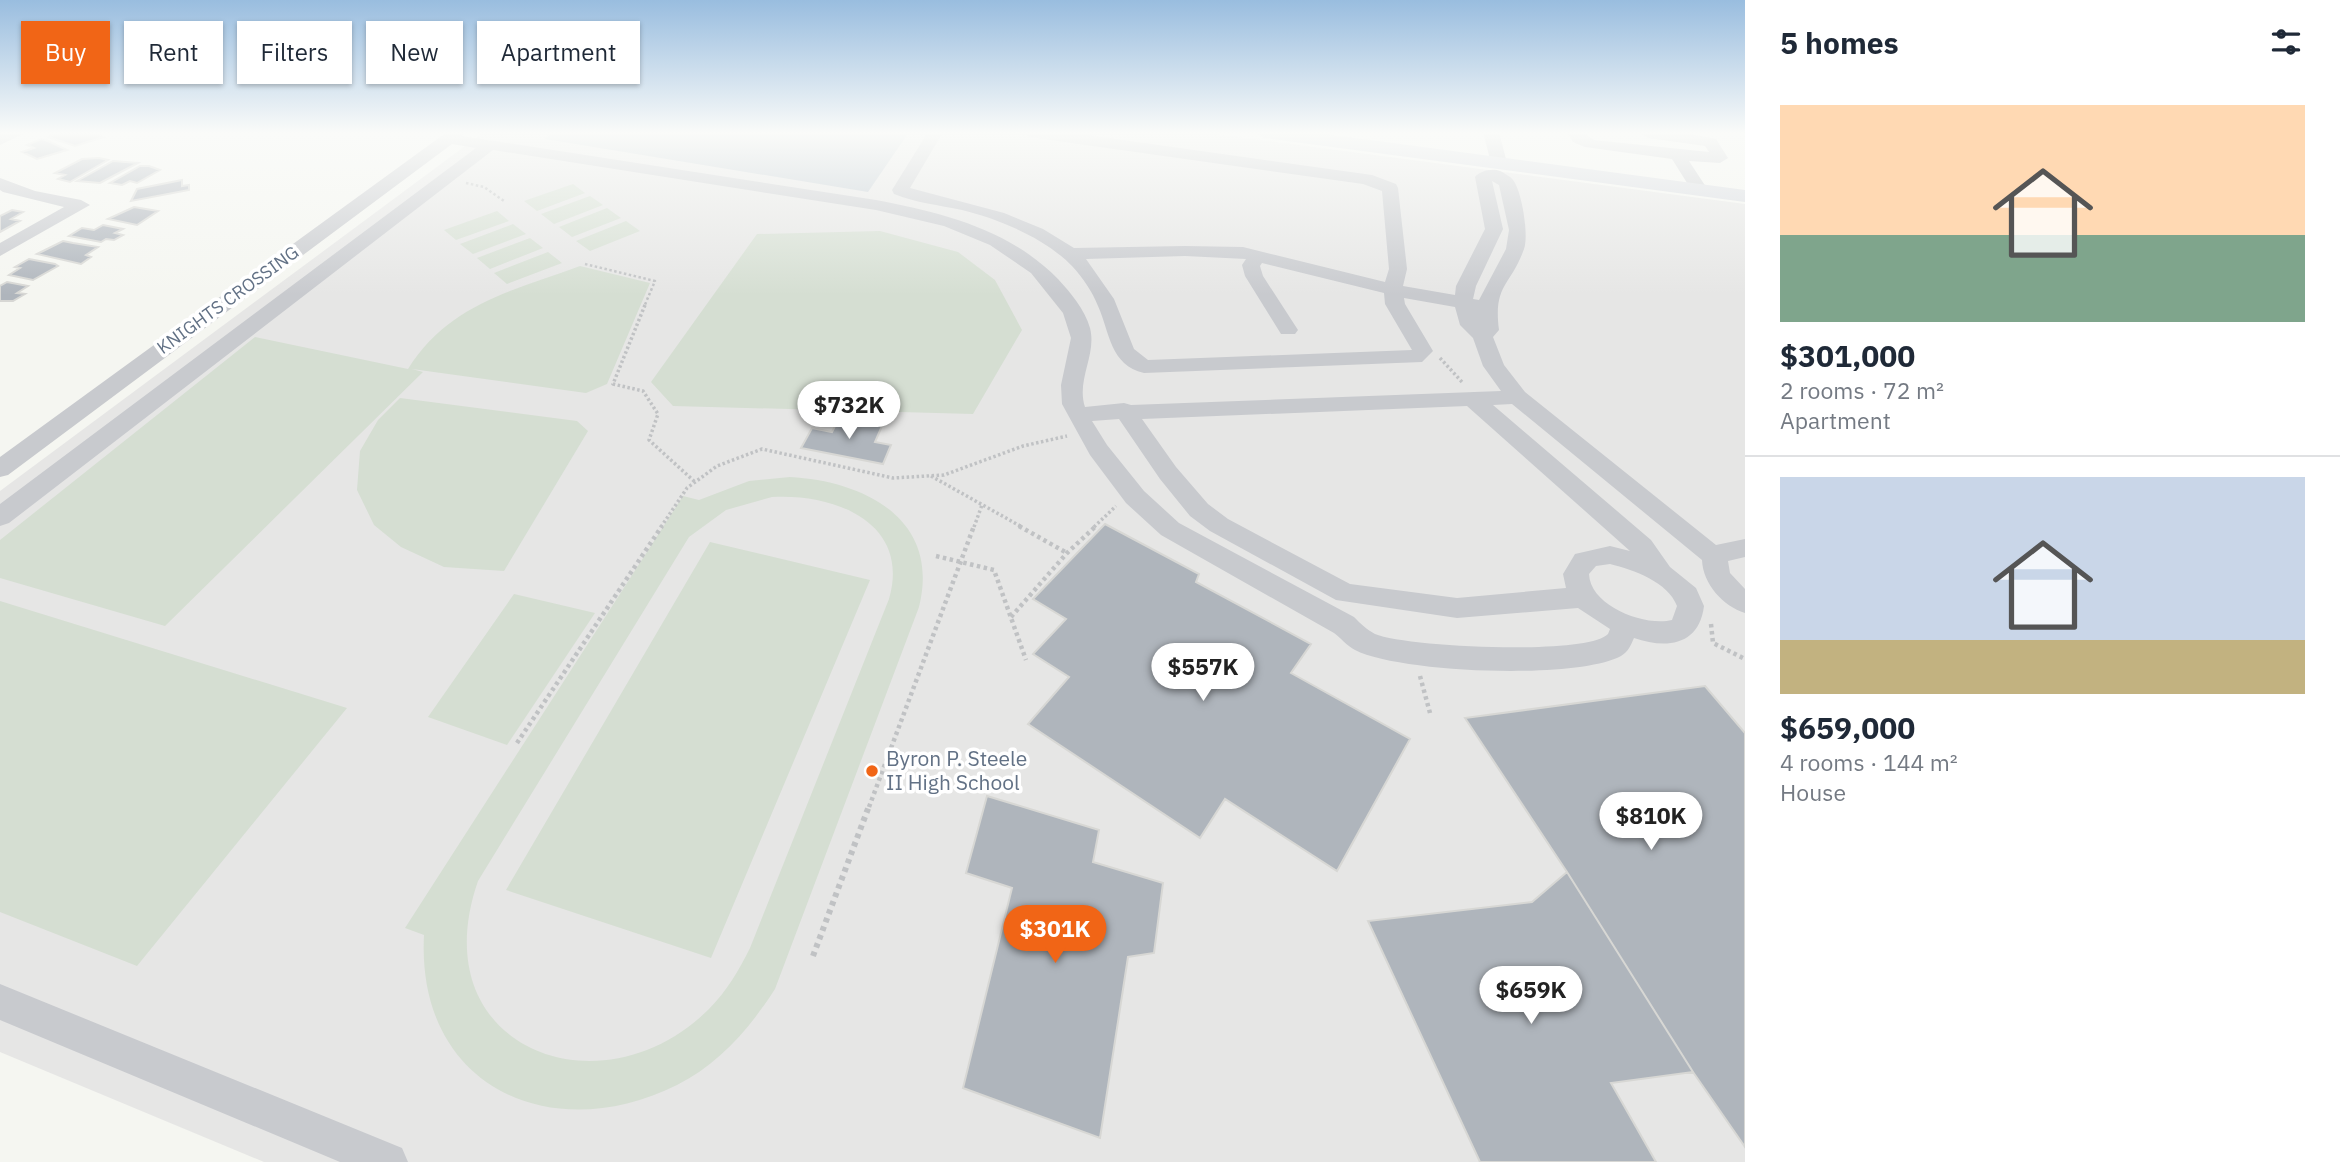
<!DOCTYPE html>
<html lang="en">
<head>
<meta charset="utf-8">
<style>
  body { margin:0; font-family:"IBM Plex Sans",sans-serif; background:#f6f6f7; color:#1f2937; height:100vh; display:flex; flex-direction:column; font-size:26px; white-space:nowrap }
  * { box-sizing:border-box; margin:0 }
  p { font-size:23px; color:#747a83 }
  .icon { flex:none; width:38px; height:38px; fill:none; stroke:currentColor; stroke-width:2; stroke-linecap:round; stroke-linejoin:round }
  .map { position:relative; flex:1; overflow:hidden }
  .panel { display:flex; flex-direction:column; background:#fff; width:595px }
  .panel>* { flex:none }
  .top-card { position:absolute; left:21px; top:21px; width:665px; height:63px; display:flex; gap:14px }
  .price { position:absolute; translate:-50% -60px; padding:0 16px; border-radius:24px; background:#fff; color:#222; font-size:23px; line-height:46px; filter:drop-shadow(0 2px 4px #0008) }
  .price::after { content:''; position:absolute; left:50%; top:42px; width:21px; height:16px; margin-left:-10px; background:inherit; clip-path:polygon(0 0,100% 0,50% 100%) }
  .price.selected { background:#f16516; color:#fff }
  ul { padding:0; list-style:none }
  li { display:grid; align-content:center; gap:14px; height:371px; padding:0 35px }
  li+li { border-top:2px solid #e0e1e3 }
  li span { display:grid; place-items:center; height:217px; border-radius:0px; color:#555 }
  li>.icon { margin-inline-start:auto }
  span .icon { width:126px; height:126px; fill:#fffc; stroke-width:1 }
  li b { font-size:30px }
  h2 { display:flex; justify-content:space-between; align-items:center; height:84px; padding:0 35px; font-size:30px }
  .pill { padding:0 24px; border-radius:0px; background:#fff; box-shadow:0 2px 5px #0004; font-size:24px; line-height:63px }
  .pill.selected { background:#f16516; color:#fff }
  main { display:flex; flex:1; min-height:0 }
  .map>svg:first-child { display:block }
  .built { fill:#e6e6e5 }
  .green { fill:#d5ded2; fill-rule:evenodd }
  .water { fill:#c2cbd2 }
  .building { fill:#afb5bc; stroke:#d7d7d4; stroke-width:2 }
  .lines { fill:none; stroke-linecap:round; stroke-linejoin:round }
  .path-far3 { stroke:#c0c2c4; stroke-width:2.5; stroke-dasharray:2.5 2.5; stroke-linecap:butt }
  .path-far2 { stroke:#c0c2c4; stroke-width:3.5; stroke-dasharray:2.5 2.5; stroke-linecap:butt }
  .path-far1 { stroke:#c0c2c4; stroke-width:4.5; stroke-dasharray:3.5 3.5; stroke-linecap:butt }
  .path { stroke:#c0c2c4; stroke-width:6; stroke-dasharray:4.5 4.5; stroke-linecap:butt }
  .minor { fill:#c8cace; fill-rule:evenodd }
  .major { fill:#d6d9df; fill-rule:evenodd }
  .poi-dot { fill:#f16516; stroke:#fff; stroke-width:2.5 }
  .labels { text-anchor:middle; stroke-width:7; stroke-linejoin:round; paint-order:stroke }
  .far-street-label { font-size:18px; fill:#627185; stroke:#fff }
  .poi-label { font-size:21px; fill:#627185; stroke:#fff; text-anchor:start }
</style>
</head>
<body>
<main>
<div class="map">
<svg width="1745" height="1162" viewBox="0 0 1745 1162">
  <rect width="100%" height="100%" fill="#f5f6f1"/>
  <path class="built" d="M 484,132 L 1201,132 L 1745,204 L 1745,1162 L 264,1162 L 0,1052 L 0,491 Z"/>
  <path class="green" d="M 573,184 L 585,193 L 537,211 L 524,201 Z
    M 590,196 L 603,205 L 554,224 L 541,214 Z
    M 607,208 L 621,218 L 572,237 L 559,227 Z
    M 497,211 L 509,221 L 456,240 L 444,230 Z
    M 626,221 L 640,231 L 590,251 L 576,241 Z
    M 513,224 L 526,234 L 473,254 L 460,244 Z
    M 880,231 L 958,252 L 995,280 L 1022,330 L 973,414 L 673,406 L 651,382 L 757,234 Z
    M 530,238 L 543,248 L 490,269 L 477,258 Z
    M 548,252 L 562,263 L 507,284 L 494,273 Z
    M 580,266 L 650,283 L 607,384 L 586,393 L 412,369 L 423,372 L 165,626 L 0,578 L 0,540 L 255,337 L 408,369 C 449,304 512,291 580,266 Z
    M 400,398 L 577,421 L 588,431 L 504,571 L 444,567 L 401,547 L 374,525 L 357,490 L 360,451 L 378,420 Z
    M 790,477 C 864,481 941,519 919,607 L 775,989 C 750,1028 719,1064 677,1085 C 551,1148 416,1087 424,935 L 405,928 L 683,496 L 699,500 L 749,481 ZM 772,497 C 835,493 911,523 889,599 L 750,948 C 739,970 727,991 709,1009 C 601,1117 420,1048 478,881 L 689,537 L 726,510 Z
    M 710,542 L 870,580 L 711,958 L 506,890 Z
    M 514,594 L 595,613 L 507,745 L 428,717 Z
    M 0,601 L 347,708 L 137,966 L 0,912 Z"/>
  <path class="water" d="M 553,132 L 909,132 L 868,192 L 545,139 Z"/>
  <path class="building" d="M 58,132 L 92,132 L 104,137 L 75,146 L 48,137 Z
    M 41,139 L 48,141 L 67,150 L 37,159 L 22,152 L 34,148 L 27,145 Z
    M 99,158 L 108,160 L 70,182 L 58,179 L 65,175 L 55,173 L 82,159 Z
    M 113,161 L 138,163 L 100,183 L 77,181 Z
    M 140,166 L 149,166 L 160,170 L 137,183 L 130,181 L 122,185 L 110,183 Z
    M 182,180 L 182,186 L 189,185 L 189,190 L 131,201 L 137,189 Z
    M 134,207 L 158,211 L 137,225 L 108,219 Z
    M 12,210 L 23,212 L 11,219 L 20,221 L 0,232 L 0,216 Z
    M 103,225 L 123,229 L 115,233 L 123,235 L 114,240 L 106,239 L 101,242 L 69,236 L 82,228 L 94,230 Z
    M 63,241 L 73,243 L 98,247 L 86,255 L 91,257 L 81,264 L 37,254 Z
    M 29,259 L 55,264 L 58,266 L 33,280 L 9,275 L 20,268 L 15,267 Z
    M 7,282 L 28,286 L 17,293 L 25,294 L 13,301 L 0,301 L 0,286 Z
    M 839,418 L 882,426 L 875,442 L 891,445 L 883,464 L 801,448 L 812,428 L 832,432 Z
    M 1105,524 L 1199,574 L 1196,582 L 1311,644 L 1291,673 L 1410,739 L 1337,871 L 1225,799 L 1200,838 L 1028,724 L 1069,677 L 1033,654 L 1066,619 L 1033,599 Z
    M 1705,686 L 1745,733 L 1745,1147 L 1693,1072 L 1567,872 L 1465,718 Z
    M 987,796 L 1099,830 L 1093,862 L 1163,883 L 1154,953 L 1128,957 L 1100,1138 L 963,1088 L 1012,888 L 966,873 Z
    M 1567,872 L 1693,1072 L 1611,1083 L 1656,1162 L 1480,1162 L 1368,921 L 1532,902 Z"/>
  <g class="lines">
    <path class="path-far3" d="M 466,183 L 484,187 L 504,201
      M 585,264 L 655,281 L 644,307"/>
    <path class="path-far2" d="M 645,305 L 613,384 L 643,391 L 658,414 L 649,440 L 695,482
      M 1440,358 L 1462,382
      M 931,476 L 1022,527
      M 661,527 L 687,488 L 717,466 L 762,449 L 893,478 L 944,475 L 1023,446 L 1067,436
      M 974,527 L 982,505
      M 1094,527 L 1116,506"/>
    <path class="path-far1" d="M 1019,526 L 1067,553
      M 936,556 L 994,570 L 1026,660
      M 1011,617 L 1067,553 L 1096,526
      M 1711,624 L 1713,643 L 1745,659
      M 1420,676 L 1430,713
      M 517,743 L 662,526
      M 869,807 L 974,526"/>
    <path class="path" d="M 813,956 L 869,806"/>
    <path class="minor" d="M 5,132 L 27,132 L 0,145 L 0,134 Z
      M 447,132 L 465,132 L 462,136 L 876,200 C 943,213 1009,229 1058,279 C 1071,293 1085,310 1090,328 C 1097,355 1076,380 1085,407 L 1124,403 L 1131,405 L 1501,391 L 1483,366 L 1473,338 L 1460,325 L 1455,307 L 1404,298 L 1405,304 L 1433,351 L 1422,362 L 1144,373 C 1110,365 1110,333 1098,306 C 1092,291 1083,278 1072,266 C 1045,238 999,219 962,210 C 939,205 916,203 894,194 L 892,190 L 928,132 L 943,132 L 910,188 L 1004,213 L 1043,229 L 1074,248 L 1185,246 L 1243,247 L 1385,282 L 1389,269 L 1382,191 L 1363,184 L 1029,137 L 1022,132 L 1066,132 L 1372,175 L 1396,184 L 1398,188 L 1407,269 L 1403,286 L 1455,295 L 1456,286 L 1485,229 L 1475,177 C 1480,171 1492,168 1500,171 C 1504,173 1511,177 1513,180 C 1522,191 1529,236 1524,249 C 1511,286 1493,284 1499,330 L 1493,337 L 1504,365 L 1525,392 L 1716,545 L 1745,539 L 1745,557 L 1728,561 L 1730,573 L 1745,589 L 1745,613 C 1723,606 1703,584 1702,560 L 1512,404 L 1493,405 L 1651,540 L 1670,567 L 1696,588 L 1704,606 C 1699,646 1666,649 1634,638 C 1631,645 1628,652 1621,656 C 1577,680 1400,673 1355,650 C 1347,646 1341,638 1334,633 L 1161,535 L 1126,503 L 1090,455 L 1062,404 L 1061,385 L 1071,338 L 1063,313 L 1031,273 L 990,245 L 944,226 L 876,210 L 493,150 L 9,523 L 0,526 L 0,504 L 476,148 L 452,144 L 8,475 L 0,477 L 0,457 ZM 1492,181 L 1499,185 L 1509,230 L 1506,249 L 1479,300 L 1473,299 L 1476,286 L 1503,229 ZM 1185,256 L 1246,259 L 1242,265 L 1245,276 L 1281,334 L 1295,334 L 1298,330 L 1263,276 L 1260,266 L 1262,263 L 1384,293 L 1385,304 L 1412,350 L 1148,360 L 1134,349 L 1114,299 L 1086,259 ZM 1467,406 L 1630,551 L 1610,546 L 1575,554 L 1563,574 L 1566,588 L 1457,598 L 1350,584 L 1228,519 L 1208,504 L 1176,467 L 1142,419 ZM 1119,419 L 1160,479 L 1190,516 L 1210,531 L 1336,600 L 1457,618 L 1578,608 L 1610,629 L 1608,634 C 1588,656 1405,647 1375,634 C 1367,630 1360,623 1354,617 L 1179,523 L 1144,491 L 1107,445 L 1092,421 ZM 1610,564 C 1634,570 1668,582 1677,606 L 1672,620 C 1645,627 1590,606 1589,574 L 1596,566 Z
      M 1483,132 L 1499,132 L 1507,163 L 1505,166 L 1493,166 L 1491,163 Z
      M 1567,132 L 1582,132 L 1594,140 L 1709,152 L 1705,146 L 1648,138 L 1640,133 C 1665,131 1691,133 1716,139 L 1728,158 L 1720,163 L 1689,161 L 1708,190 L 1700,195 L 1694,194 L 1672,159 L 1585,147 L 1573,142 Z
      M 0,178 L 35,191 L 81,200 L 90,205 L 0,256 L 0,243 L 64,207 L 3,192 L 0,190 Z
      M 0,984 L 402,1148 L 408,1162 L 340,1162 L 0,1020 Z"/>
    <path class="major" d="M 1255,132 L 1310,132 L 1745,190 L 1745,202 L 1264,138 Z"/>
  </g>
  <linearGradient id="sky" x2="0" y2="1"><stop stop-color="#99bddf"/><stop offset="0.45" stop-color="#fafbf9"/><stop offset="1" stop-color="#fafbf9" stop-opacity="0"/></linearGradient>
  <rect width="1745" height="295" fill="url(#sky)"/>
  <circle class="poi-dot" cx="872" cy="771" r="7"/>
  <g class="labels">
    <g class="far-street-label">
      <text transform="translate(228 300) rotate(-36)" y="6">KNIGHTS CROSSING</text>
    </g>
    <g class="poi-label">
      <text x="886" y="766">Byron P. Steele<tspan x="886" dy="24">II High School</tspan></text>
    </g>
  </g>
</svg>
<b class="price" style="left:849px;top:441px">$732K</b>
<b class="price" style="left:1203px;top:703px">$557K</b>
<b class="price" style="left:1651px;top:852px">$810K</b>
<b class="price selected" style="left:1055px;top:965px">$301K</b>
<b class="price" style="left:1531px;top:1026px">$659K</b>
<div class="top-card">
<a class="pill selected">Buy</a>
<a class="pill">Rent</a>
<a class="pill">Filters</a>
<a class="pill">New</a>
<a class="pill">Apartment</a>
</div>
</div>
<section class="panel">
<h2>5 homes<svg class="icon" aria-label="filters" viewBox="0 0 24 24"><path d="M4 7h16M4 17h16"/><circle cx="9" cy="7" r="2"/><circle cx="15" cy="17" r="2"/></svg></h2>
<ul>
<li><span style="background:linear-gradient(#ffd9b3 60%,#7fa58c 0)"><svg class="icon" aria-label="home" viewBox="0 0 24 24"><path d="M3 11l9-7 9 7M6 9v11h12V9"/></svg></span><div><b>$301,000</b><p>2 rooms · 72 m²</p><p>Apartment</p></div></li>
<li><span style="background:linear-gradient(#c9d6e8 75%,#c2b280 0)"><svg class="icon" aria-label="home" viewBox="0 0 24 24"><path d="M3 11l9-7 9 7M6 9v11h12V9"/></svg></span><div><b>$659,000</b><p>4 rooms · 144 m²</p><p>House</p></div></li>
</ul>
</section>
</main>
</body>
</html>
